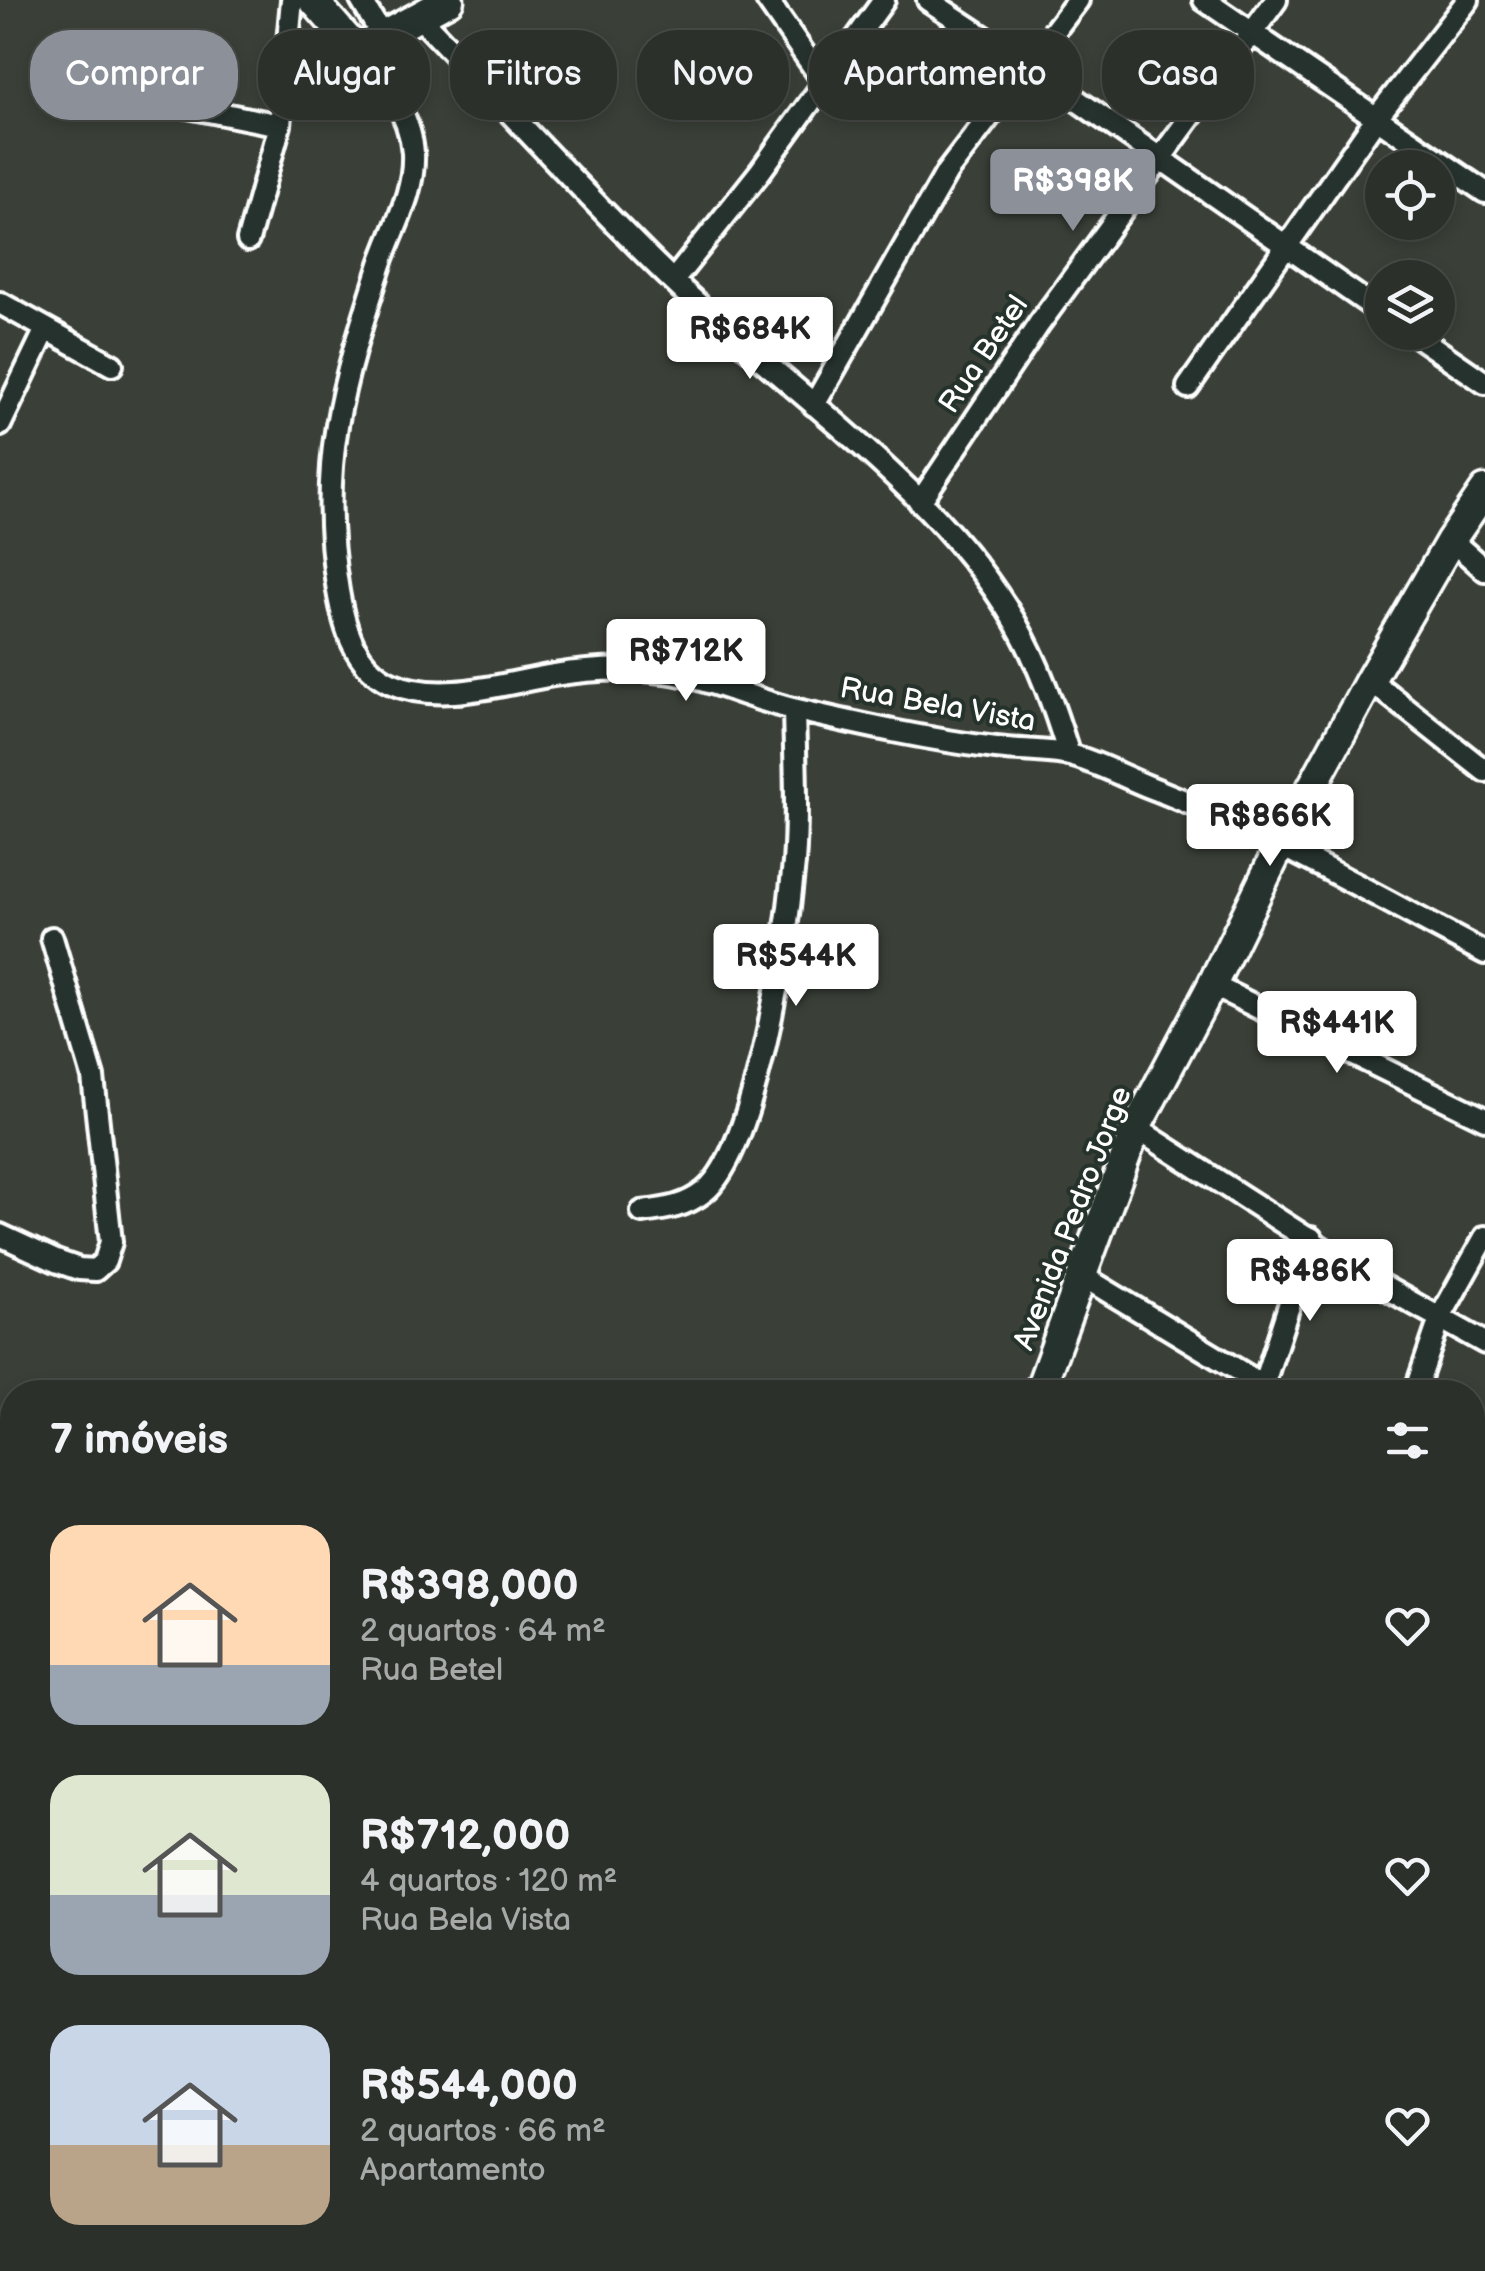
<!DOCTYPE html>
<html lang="pt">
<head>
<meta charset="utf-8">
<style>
  body { margin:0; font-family:"Balsamiq Sans",sans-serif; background:#383c36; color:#f1f3f6; height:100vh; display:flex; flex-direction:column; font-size:38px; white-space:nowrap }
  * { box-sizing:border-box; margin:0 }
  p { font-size:32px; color:#a6a9a8 }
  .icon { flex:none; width:55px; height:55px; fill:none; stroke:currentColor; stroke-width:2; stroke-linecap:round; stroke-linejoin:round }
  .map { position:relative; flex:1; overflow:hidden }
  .details { position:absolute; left:0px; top:1380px; width:1485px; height:892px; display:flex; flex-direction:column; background:#2c302a; border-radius:40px 40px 0 0; box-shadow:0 5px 15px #0003,0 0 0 2px #484b47 }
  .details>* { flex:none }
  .hud { position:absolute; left:30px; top:30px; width:1425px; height:90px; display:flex; gap:20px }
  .buttons { position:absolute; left:1365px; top:150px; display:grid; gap:20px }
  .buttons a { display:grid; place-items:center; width:90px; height:90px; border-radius:50%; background:#2c302a; box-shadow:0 5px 15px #0003,0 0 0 2px #484b47; font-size:50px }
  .price { position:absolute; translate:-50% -85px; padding:0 22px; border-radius:10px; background:#fff; color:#222; font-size:32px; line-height:65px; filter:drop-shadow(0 2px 5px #0008) }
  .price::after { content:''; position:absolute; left:50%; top:60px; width:30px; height:22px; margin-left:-15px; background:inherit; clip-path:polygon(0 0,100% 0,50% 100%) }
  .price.on { background:#8c9099; color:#fff }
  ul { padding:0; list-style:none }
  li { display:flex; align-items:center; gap:30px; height:250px; padding:0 50px }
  li span { display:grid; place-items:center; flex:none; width:280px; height:200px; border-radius:30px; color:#555 }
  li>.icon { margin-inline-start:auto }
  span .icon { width:120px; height:120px; fill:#fffc; stroke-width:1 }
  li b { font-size:42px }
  h2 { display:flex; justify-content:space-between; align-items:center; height:120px; padding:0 50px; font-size:42px }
  .pill { padding:0 35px; border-radius:40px; background:#2c302a; box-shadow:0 5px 15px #0003,0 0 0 2px #484b47; font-size:35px; line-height:90px }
  .pill.on { background:#8c9099; color:#fff }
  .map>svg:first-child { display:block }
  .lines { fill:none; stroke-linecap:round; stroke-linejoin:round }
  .minor-casing { stroke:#fff; stroke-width:28 }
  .tertiary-casing { stroke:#fff; stroke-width:35 }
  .minor { stroke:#26332d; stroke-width:20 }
  .tertiary { stroke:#26332d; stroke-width:28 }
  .labels { text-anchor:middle; stroke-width:8; stroke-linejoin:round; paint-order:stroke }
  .street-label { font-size:30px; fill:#fff; stroke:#26332d }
</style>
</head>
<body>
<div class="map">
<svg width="1485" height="2271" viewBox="0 0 1485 2271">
  <rect width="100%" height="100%" fill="#3a4038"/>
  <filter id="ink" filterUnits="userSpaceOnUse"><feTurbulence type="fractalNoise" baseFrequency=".01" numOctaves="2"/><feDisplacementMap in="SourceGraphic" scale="20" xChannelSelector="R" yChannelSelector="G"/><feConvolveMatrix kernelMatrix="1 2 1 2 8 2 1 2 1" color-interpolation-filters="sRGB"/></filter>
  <g filter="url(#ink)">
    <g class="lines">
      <g class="minor-casing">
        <path id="minor" d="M 361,0 L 383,37
          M 767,0 L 824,82
          M 928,0 L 1028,66 L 1382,313
          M 1204,0 L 1485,192
          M 420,18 C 504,105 585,196 672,280 C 784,388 937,487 1015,622 C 1039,663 1055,710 1069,755
          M 357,50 C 383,79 410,112 413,153 C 415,194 392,229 380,267 C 342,384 317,466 338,591 C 344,626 354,666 391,683 C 441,705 504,683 554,675 C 591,669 628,668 665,672 C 709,678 753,700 797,710 C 862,725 930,740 996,748 C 1020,751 1046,750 1070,755 C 1096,762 1122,776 1147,786 C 1264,831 1374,895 1485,953
          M 76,85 L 280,125
          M 248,240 L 280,125 L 292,0
          M 673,281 L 759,173 L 884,0
          M 0,303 L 112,365
          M 1411,332 L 1485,383
          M 1188,387 L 1377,117 L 1468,0
          M 814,405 L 947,172 L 1078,0
          M 0,425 L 45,331
          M 920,502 L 1039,324 L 1276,0
          M 1451,540 L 1485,570
          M 1370,680 L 1485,771
          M 1212,985 L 1485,1119
          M 1136,1128 L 1375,1282 L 1485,1343
          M 642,1212 C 666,1209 685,1207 705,1191 C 758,1147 787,933 794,863 C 798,812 795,760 794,710
          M 0,1235 L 56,1261 L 79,1269 L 95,1270 L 105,1261 L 111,1242 L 93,1077 L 52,938
          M 1084,1277 L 1274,1392
          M 1261,1392 L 1311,1238
          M 1415,1392 L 1441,1316 L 1485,1237
          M 1472,1613 L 1485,1583
          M 0,1816 L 12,1827
          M 1472,1829 L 1485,1834
          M 0,1985 L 12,1975
          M 0,2114 L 12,2128
          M 0,2152 L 12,2143
          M 421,2260 L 432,2271
          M 1123,2260 L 1126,2271
          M 324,2271 L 334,2260
          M 901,2271 L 904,2260"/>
      </g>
      <g class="tertiary-casing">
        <path id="tertiary" d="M 313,0 L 357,50 L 449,0
          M 1039,1392 L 1136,1128 L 1212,985 L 1280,846 L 1370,680 L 1451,540 L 1485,490
          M 38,2271 L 48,2260
          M 748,2271 L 750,2260"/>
      </g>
      <use href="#minor" class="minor"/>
      <use href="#tertiary" class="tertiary"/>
    </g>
  </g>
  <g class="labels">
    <g class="street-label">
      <text transform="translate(983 354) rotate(-56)" y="10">Rua Betel</text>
      <text transform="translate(938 704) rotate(10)" y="10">Rua Bela Vista</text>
      <text transform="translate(1072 1218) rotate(-69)" y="10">Avenida Pedro Jorge</text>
    </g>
  </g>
</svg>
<div class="buttons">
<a><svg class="icon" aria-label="locate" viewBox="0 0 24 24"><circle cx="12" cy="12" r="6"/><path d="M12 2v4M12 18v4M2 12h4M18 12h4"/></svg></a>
<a><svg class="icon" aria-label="layers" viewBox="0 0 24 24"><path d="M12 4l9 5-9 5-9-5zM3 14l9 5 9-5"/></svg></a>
</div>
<b class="price on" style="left:1073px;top:234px">R$398K</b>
<b class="price" style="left:750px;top:382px">R$684K</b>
<b class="price" style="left:686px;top:704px">R$712K</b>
<b class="price" style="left:1270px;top:869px">R$866K</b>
<b class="price" style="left:796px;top:1009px">R$544K</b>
<b class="price" style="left:1337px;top:1076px">R$441K</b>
<b class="price" style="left:1310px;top:1324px">R$486K</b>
<div class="hud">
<a class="pill on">Comprar</a>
<a class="pill">Alugar</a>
<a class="pill">Filtros</a>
<a class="pill">Novo</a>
<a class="pill">Apartamento</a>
<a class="pill">Casa</a>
</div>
<section class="details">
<h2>7 imóveis<svg class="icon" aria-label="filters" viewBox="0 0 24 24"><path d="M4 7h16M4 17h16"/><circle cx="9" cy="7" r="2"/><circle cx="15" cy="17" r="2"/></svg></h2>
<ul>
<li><span style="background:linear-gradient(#ffd9b3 70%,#9aa5b1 0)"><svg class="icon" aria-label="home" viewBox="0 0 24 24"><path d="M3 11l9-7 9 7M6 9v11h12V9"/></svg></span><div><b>R$398,000</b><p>2 quartos · 64 m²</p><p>Rua Betel</p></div><svg class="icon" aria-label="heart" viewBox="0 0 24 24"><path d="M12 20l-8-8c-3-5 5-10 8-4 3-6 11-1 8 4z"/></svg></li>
<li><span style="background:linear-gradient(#dfe7d0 60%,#9aa5b1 0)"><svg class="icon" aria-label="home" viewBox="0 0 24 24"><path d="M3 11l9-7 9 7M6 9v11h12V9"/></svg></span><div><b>R$712,000</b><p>4 quartos · 120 m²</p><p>Rua Bela Vista</p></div><svg class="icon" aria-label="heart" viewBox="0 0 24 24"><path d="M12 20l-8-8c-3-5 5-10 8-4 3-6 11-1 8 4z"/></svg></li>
<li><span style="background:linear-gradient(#c9d6e8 60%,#b9a48a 0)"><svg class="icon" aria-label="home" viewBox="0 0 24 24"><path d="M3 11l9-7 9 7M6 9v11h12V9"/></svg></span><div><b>R$544,000</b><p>2 quartos · 66 m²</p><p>Apartamento</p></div><svg class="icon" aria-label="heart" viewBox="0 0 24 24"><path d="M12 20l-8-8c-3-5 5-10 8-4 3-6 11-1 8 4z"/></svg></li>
</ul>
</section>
</div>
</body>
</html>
